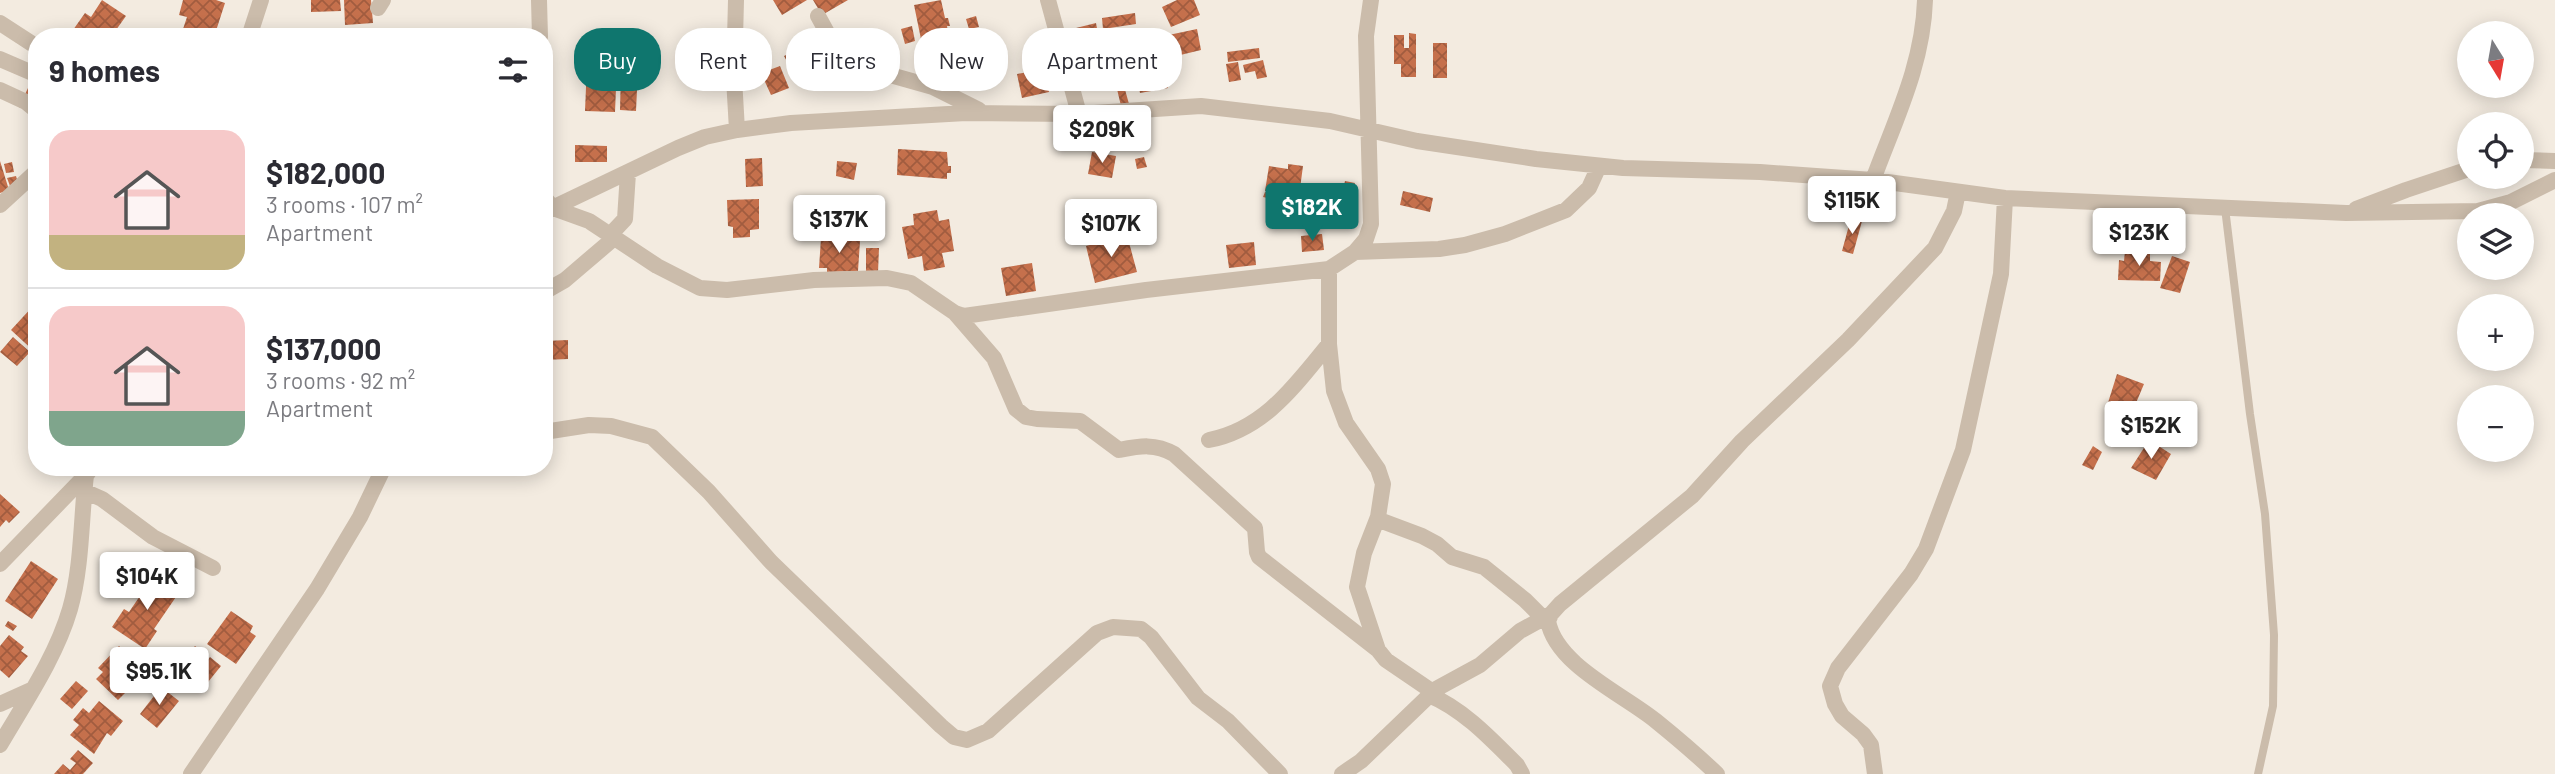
<!DOCTYPE html>
<html lang="en">
<head>
<meta charset="utf-8">
<style>
  body { margin:0; font-family:Barlow,sans-serif; background:#f2f2f3; color:#2b2b33; height:100vh; display:flex; flex-direction:column; font-size:26px; white-space:nowrap }
  * { box-sizing:border-box; margin:0 }
  p { font-size:23px; color:#7c7c81 }
  .icon { flex:none; width:38px; height:38px; fill:none; stroke:currentColor; stroke-width:2; stroke-linecap:round; stroke-linejoin:round }
  .map { position:relative; flex:1; overflow:hidden }
  .side { position:absolute; left:28px; top:28px; width:525px; height:448px; display:flex; flex-direction:column; background:#fff; border-radius:28px; box-shadow:0 4px 18px #0003 }
  .side>* { flex:none }
  .guide { position:absolute; left:574px; top:28px; width:665px; height:63px; display:flex; gap:14px }
  .needle { width:46px; rotate:169deg }
  .fabs { position:absolute; left:2457px; top:21px; display:grid; gap:14px }
  .fabs a { display:grid; place-items:center; width:77px; height:77px; border-radius:50%; background:#fff; box-shadow:0 4px 18px #0003; font-size:35px }
  .price { position:absolute; translate:-50% -60px; padding:0 16px; border-radius:7px; background:#fff; color:#222; font-size:23px; line-height:46px; filter:drop-shadow(0 2px 4px #0008) }
  .price::after { content:''; position:absolute; left:50%; top:42px; width:21px; height:16px; margin-left:-10px; background:inherit; clip-path:polygon(0 0,100% 0,50% 100%) }
  .price.on { background:#0f766e; color:#fff }
  ul { padding:0; list-style:none }
  li { display:flex; align-items:center; gap:21px; height:175px; padding:0 21px }
  li+li { border-top:2px solid #e1e1e2 }
  li span { display:grid; place-items:center; flex:none; width:196px; height:140px; border-radius:21px; color:#555 }
  li>.icon { margin-inline-start:auto }
  span .icon { width:84px; height:84px; fill:#fffc; stroke-width:1 }
  li b { font-size:30px }
  h2 { display:flex; justify-content:space-between; align-items:center; height:84px; padding:0 21px; font-size:30px }
  .chip { padding:0 24px; border-radius:28px; background:#fff; box-shadow:0 4px 18px #0003; font-size:24px; line-height:63px }
  .chip.on { background:#0f766e; color:#fff }
  .map>svg:first-child { display:block }
  .building { fill:url(#building-cross-hatch) }
  .lines { fill:none; stroke-linecap:round; stroke-linejoin:round }
  .service { stroke:#cbbcab; stroke-width:8 }
  .minor { stroke:#cbbcab; stroke-width:16 }
</style>
</head>
<body>
<div class="map">
<svg width="2555" height="774" viewBox="0 0 2555 774">
  <defs>
    <pattern id="building-cross-hatch" width="8" height="8" patternUnits="userSpaceOnUse" patternTransform="scale(1.75)"><rect width="8" height="8" fill="#c5704c"/><path d="M0 0l8 8M0 8l8-8" fill="none" stroke="#a15c3f"/></pattern>
  </defs>
  <rect width="100%" height="100%" fill="#f3ebe0"/>
  <path class="building" d="M 102,0 L 126,16 L 111,37 L 83,37 L 73,30 L 85,13 L 91,17 Z
    M 183,0 L 216,0 L 225,3 L 214,37 L 181,35 L 187,17 L 179,15 Z
    M 311,0 L 340,0 L 341,11 L 311,12 Z
    M 344,0 L 371,0 L 373,23 L 345,25 Z
    M 773,0 L 807,0 L 782,15 Z
    M 813,0 L 848,0 L 822,15 Z
    M 941,0 L 945,18 L 948,18 L 950,26 L 947,26 L 949,39 L 922,44 L 914,5 Z
    M 1177,0 L 1194,0 L 1200,15 L 1171,27 L 1162,7 Z
    M 1135,13 L 1136,24 L 1103,29 L 1102,18 Z
    M 976,16 L 979,27 L 969,29 L 966,19 Z
    M 1096,23 L 1099,39 L 1095,40 L 1101,61 L 1070,70 L 1064,49 L 1089,42 L 1089,39 L 1079,42 L 1076,28 Z
    M 912,26 L 915,41 L 905,44 L 901,29 Z
    M 1071,28 L 1075,44 L 1063,47 L 1060,30 Z
    M 1197,29 L 1201,50 L 1168,58 L 1164,36 Z
    M 282,31 L 298,36 L 298,37 L 280,37 Z
    M 1142,33 L 1145,46 L 1131,49 L 1128,36 Z
    M 1409,33 L 1416,34 L 1416,77 L 1401,77 L 1401,64 L 1394,64 L 1394,35 L 1404,35 L 1404,48 L 1409,48 Z
    M 823,37 L 834,67 L 814,74 L 803,45 Z
    M 1433,43 L 1447,43 L 1447,78 L 1433,78 Z
    M 1160,48 L 1162,61 L 1157,62 L 1157,66 L 1164,65 L 1165,73 L 1159,74 L 1160,80 L 1166,79 L 1168,88 L 1140,93 L 1137,78 L 1144,77 L 1141,64 L 1136,65 L 1134,52 Z
    M 1259,48 L 1260,58 L 1228,62 L 1227,52 Z
    M 797,50 L 811,76 L 798,82 L 784,56 Z
    M 1263,60 L 1267,77 L 1257,79 L 1255,71 L 1245,73 L 1243,65 Z
    M 1238,62 L 1241,80 L 1229,82 L 1226,64 Z
    M 587,64 L 617,65 L 615,112 L 585,111 Z
    M 780,66 L 789,88 L 771,95 L 761,73 Z
    M 621,69 L 638,69 L 636,111 L 620,110 Z
    M 1045,69 L 1049,92 L 1022,98 L 1017,74 Z
    M 1122,74 L 1123,84 L 1110,86 L 1108,77 Z
    M 1124,86 L 1129,104 L 1121,106 L 1117,89 Z
    M 28,88 L 37,92 L 37,115 L 19,107 Z
    M 575,145 L 607,146 L 607,162 L 575,162 Z
    M 898,149 L 947,152 L 948,166 L 951,166 L 951,173 L 947,173 L 947,179 L 897,175 Z
    M 1092,152 L 1116,156 L 1112,178 L 1088,174 Z
    M 1144,157 L 1147,167 L 1137,169 L 1135,159 Z
    M 762,158 L 763,186 L 746,187 L 745,159 Z
    M 0,161 L 9,190 L 0,193 Z
    M 837,161 L 857,163 L 854,180 L 836,176 Z
    M 12,162 L 14,172 L 6,173 L 4,164 Z
    M 1288,164 L 1303,166 L 1299,196 L 1265,191 L 1269,166 L 1288,169 Z
    M 16,176 L 18,183 L 10,186 L 7,178 Z
    M 1345,181 L 1355,183 L 1350,205 L 1340,203 Z
    M 1316,183 L 1342,190 L 1337,205 L 1312,199 Z
    M 1403,191 L 1433,198 L 1430,212 L 1400,205 Z
    M 1265,192 L 1277,194 L 1276,200 L 1263,197 Z
    M 759,199 L 759,229 L 750,230 L 750,237 L 733,238 L 733,227 L 728,226 L 727,200 Z
    M 937,210 L 939,221 L 949,219 L 954,251 L 942,253 L 945,267 L 924,271 L 922,256 L 908,259 L 902,227 L 914,225 L 913,214 Z
    M 1851,218 L 1862,221 L 1853,254 L 1842,251 Z
    M 1322,234 L 1324,250 L 1302,252 L 1301,236 Z
    M 1127,235 L 1137,272 L 1095,283 L 1086,246 Z
    M 821,238 L 860,241 L 858,271 L 827,272 L 827,268 L 819,268 Z
    M 1254,242 L 1256,265 L 1229,268 L 1226,245 Z
    M 866,248 L 879,248 L 878,273 L 866,273 Z
    M 2125,251 L 2150,253 L 2150,261 L 2161,262 L 2160,281 L 2118,280 L 2119,260 L 2124,261 Z
    M 2172,256 L 2190,262 L 2180,293 L 2160,288 Z
    M 1032,263 L 1036,291 L 1006,296 L 1001,268 Z
    M 34,305 L 37,307 L 37,354 L 11,330 Z
    M 13,337 L 30,352 L 17,366 L 0,352 Z
    M 568,340 L 568,359 L 544,360 L 544,341 Z
    M 2117,374 L 2144,384 L 2131,415 L 2107,406 Z
    M 2132,415 L 2151,422 L 2147,431 L 2127,424 Z
    M 2149,440 L 2171,454 L 2156,480 L 2131,468 Z
    M 2093,446 L 2102,452 L 2093,470 L 2082,465 Z
    M 60,467 L 85,467 L 78,478 Z
    M 0,494 L 20,512 L 9,523 L 6,520 L 0,527 Z
    M 31,561 L 58,579 L 32,619 L 5,601 Z
    M 155,574 L 180,591 L 154,629 L 157,631 L 145,649 L 112,627 L 124,609 L 129,612 Z
    M 231,611 L 253,626 L 250,632 L 256,636 L 236,664 L 207,644 Z
    M 8,621 L 17,626 L 13,631 L 5,626 Z
    M 9,635 L 24,647 L 21,651 L 28,656 L 9,678 L 0,670 L 0,646 Z
    M 119,646 L 146,672 L 118,700 L 96,679 L 103,672 L 98,668 Z
    M 195,646 L 208,656 L 182,690 L 168,680 Z
    M 210,657 L 221,666 L 204,687 L 193,678 Z
    M 76,681 L 88,691 L 72,709 L 60,699 Z
    M 161,687 L 179,701 L 157,728 L 140,714 Z
    M 99,701 L 123,721 L 111,736 L 107,733 L 94,754 L 70,735 L 79,725 L 73,720 L 83,708 L 89,713 Z
    M 78,750 L 93,763 L 83,774 L 54,774 L 63,764 L 70,770 L 76,763 L 70,759 Z"/>
  <g class="lines">
    <path class="service" d="M 2225,208 L 2250,414 L 2265,514 L 2274,635 L 2273,706 L 2258,774"/>
    <path class="minor" d="M 539,0 L 540,37
      M 736,0 L 734,78 L 737,130
      M 1048,0 L 1079,114
      M 378,8 L 383,0
      M 818,16 L 841,58 L 869,69 L 933,87 L 979,110
      M 0,23 L 37,47
      M 249,37 L 261,0
      M 0,59 L 37,75
      M 0,90 L 26,102 L 37,111
      M 2522,160 L 2555,161
      M 1873,180 C 1895,120 1923,65 1925,0
      M 544,197 L 553,208 L 589,221 L 657,266 L 700,288 L 727,290 L 814,280 L 887,278 L 911,283 L 955,313 L 964,316 L 1146,290 L 1329,269 L 1355,252 L 1366,239 L 1371,224 L 1366,36 L 1371,0
      M 0,205 L 37,171
      M 2356,209 L 2406,190 L 2469,169
      M 544,212 L 678,148 L 705,137 L 737,130 L 791,123 L 966,113 L 1079,114 L 1201,106 L 1330,121 L 1417,141 L 1536,159 L 1623,168 L 1760,172 L 1873,180 L 2005,198 L 2346,213 L 2478,211 L 2511,202 L 2555,180
      M 609,236 L 625,219 L 628,173
      M 1355,252 L 1439,249 L 1465,245 L 1505,234 L 1566,210 L 1589,188 L 1599,166
      M 1329,269 L 1329,344 L 1334,391 L 1346,423 L 1378,469 L 1383,484 L 1378,517 L 1364,553 L 1357,587 L 1378,650 L 1386,660 L 1433,692
      M 544,292 L 565,280 L 613,239
      M 955,313 L 994,358 L 1016,409 L 1026,417 L 1037,419 L 1080,421 L 1119,450 C 1140,446 1155,443 1174,454 L 1255,528 L 1257,552 L 1259,557 L 1378,650
      M 544,432 L 589,425 L 611,426 L 652,437 L 709,492 L 771,562 L 941,726 L 954,737 L 967,740 L 988,731 L 1097,633 L 1113,627 L 1141,629 L 1151,637 L 1198,698 L 1228,721 L 1280,774
      M 1209,440 C 1265,429 1295,385 1329,344
      M 84,491 L 102,499 L 153,537 L 213,568
      M 1378,517 L 1382,521 L 1422,536 L 1437,544 L 1452,557 L 1484,567 L 1525,600 L 1542,617
      M 0,564 L 88,473
      M 1429,695 C 1463,709 1491,739 1517,765 L 1522,774
      M 0,704 L 31,690
      M 0,745 C 25,702 56,657 70,609 C 82,567 81,519 86,475
      M 191,774 L 317,589 L 360,517 L 384,467
      M 1342,774 L 1361,761 L 1436,689 L 1480,665 L 1520,631 L 1551,614
      M 1717,774 C 1698,756 1677,738 1656,721 C 1623,694 1556,665 1548,621 L 1551,614 L 1560,604 L 1692,496 L 1742,441 L 1848,340 L 1935,248 L 1954,211 L 1958,192
      M 1875,774 L 1871,745 L 1863,734 L 1842,716 L 1835,704 L 1830,686 L 1838,668 L 1911,574 L 1926,549 L 1963,450 L 2001,274 L 2005,198"/>
  </g>
</svg>
<div class="fabs">
<a><svg class="needle" viewBox="-14 -14 28 28"><path d="M0-13l5 13h-10z" fill="#e53935"/><path d="M0 13l5-13h-10z" fill="#7c7c81"/></svg></a>
<a><svg class="icon" aria-label="locate" viewBox="0 0 24 24"><circle cx="12" cy="12" r="6"/><path d="M12 2v4M12 18v4M2 12h4M18 12h4"/></svg></a>
<a><svg class="icon" aria-label="layers" viewBox="0 0 24 24"><path d="M12 4l9 5-9 5-9-5zM3 14l9 5 9-5"/></svg></a>
<a>+</a>
<a>−</a>
</div>
<b class="price" style="left:1102px;top:165px">$209K</b>
<b class="price" style="left:1852px;top:236px">$115K</b>
<b class="price on" style="left:1312px;top:243px">$182K</b>
<b class="price" style="left:839px;top:255px">$137K</b>
<b class="price" style="left:1111px;top:259px">$107K</b>
<b class="price" style="left:2139px;top:268px">$123K</b>
<b class="price" style="left:2151px;top:461px">$152K</b>
<b class="price" style="left:147px;top:612px">$104K</b>
<b class="price" style="left:159px;top:707px">$95.1K</b>
<div class="guide">
<a class="chip on">Buy</a>
<a class="chip">Rent</a>
<a class="chip">Filters</a>
<a class="chip">New</a>
<a class="chip">Apartment</a>
</div>
<section class="side">
<h2>9 homes<svg class="icon" aria-label="filters" viewBox="0 0 24 24"><path d="M4 7h16M4 17h16"/><circle cx="9" cy="7" r="2"/><circle cx="15" cy="17" r="2"/></svg></h2>
<ul>
<li><span style="background:linear-gradient(#f6c9c9 75%,#c2b280 0)"><svg class="icon" aria-label="home" viewBox="0 0 24 24"><path d="M3 11l9-7 9 7M6 9v11h12V9"/></svg></span><div><b>$182,000</b><p>3 rooms · 107 m²</p><p>Apartment</p></div></li>
<li><span style="background:linear-gradient(#f6c9c9 75%,#7fa58c 0)"><svg class="icon" aria-label="home" viewBox="0 0 24 24"><path d="M3 11l9-7 9 7M6 9v11h12V9"/></svg></span><div><b>$137,000</b><p>3 rooms · 92 m²</p><p>Apartment</p></div></li>
</ul>
</section>
</div>
</body>
</html>
